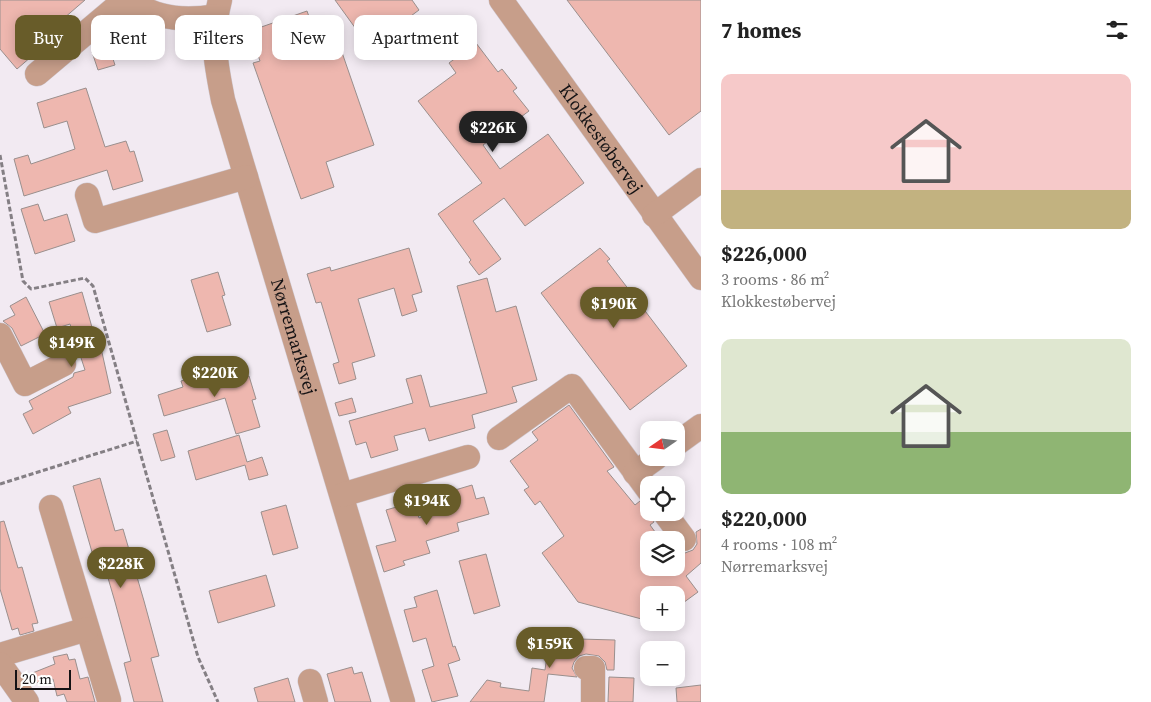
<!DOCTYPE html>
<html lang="en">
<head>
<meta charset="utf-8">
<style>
  body { margin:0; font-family:"Source Serif 4",serif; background:#f2f2f2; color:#222; height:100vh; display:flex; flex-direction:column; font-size:19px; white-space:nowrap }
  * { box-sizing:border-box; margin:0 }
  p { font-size:16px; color:#767676 }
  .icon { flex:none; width:28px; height:28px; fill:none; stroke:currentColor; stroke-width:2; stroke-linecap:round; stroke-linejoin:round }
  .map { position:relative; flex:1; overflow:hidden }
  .drawer { display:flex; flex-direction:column; background:#fff; width:450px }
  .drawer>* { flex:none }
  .banner { position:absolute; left:15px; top:15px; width:475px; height:45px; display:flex; gap:10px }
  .needle { width:32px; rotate:256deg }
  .fabs { position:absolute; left:640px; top:421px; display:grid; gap:10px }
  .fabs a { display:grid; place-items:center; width:45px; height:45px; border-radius:10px; background:#fff; box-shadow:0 2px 12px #0003; font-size:25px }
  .scale { position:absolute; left:15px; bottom:12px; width:56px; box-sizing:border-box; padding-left:5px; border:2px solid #141214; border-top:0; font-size:14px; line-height:18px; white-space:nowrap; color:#141214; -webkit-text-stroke:4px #fff; paint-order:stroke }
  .price { position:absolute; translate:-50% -42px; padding:0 11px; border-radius:18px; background:#685c29; color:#fff; font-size:16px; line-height:32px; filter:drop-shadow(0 1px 2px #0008) }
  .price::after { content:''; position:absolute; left:50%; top:30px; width:15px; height:11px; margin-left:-8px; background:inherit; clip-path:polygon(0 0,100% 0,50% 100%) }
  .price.on { background:#222; color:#fff }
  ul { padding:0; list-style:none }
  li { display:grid; align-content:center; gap:10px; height:265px; padding:0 20px }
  li span { display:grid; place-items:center; height:155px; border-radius:10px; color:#555 }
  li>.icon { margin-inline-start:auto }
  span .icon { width:90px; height:90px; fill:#fffc; stroke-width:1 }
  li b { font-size:21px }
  h2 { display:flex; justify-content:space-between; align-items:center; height:60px; padding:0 20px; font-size:21px }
  .tag { padding:0 18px; border-radius:10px; background:#fff; box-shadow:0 2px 12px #0003; font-size:18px; line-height:45px }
  .tag.on { background:#685c29; color:#fff }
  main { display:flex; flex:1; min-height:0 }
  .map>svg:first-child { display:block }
  .building { fill:#eeb7af; stroke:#9a8f8d }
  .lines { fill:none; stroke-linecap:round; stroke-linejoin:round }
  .minor-casing { stroke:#cec7ce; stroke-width:25 }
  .path { stroke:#847f84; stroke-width:3; stroke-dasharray:5 2.5; stroke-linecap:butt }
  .minor { stroke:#c79e8a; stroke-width:24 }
  .labels { text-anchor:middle; stroke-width:4; stroke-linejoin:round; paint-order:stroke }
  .street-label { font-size:18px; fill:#141214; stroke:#fff }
</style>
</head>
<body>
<main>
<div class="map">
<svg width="701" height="702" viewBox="0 0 701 702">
  <rect width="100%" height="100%" fill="#f2eaf2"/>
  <path class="building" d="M 0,0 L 85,0 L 34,44 L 39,50 L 17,69 L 0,49 Z
    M 335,0 L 412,0 L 419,10 L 369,47 Z
    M 567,0 L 701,0 L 701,111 L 669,135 Z
    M 307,11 L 319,45 L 337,38 L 374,145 L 326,162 L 334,187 L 301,199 L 253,63 L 260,61 L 250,31 Z
    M 476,43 L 498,72 L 502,69 L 517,88 L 513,91 L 529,111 L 483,145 L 500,169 L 548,134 L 584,183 L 525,226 L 504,198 L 473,221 L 501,259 L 479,275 L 469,262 L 471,260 L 438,214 L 482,183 L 418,101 L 456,73 L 449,63 Z
    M 109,47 L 115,65 L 98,70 L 92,52 Z
    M 86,88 L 105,147 L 126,141 L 130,152 L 134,151 L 143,181 L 113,190 L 107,170 L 24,196 L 14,159 L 28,155 L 31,164 L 75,149 L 67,121 L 44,128 L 37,103 Z
    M 38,204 L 44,221 L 67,214 L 75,241 L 35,254 L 21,209 Z
    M 409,248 L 422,292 L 412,295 L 417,311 L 402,316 L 394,288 L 358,299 L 375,356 L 352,363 L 356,379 L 339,384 L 333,364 L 339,362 L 321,302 L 316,303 L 307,274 L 330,267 L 331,271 Z
    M 600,248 L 610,259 L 607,261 L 687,366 L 630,410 L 541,293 Z
    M 218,272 L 225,295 L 222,296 L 231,325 L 207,332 L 191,280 Z
    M 487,278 L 496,312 L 516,306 L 537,380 L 512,387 L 517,402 L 472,415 L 475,428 L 429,441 L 425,428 L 394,436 L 398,450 L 371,458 L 366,442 L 356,445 L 349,421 L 413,403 L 406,379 L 421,375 L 430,407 L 487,393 L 457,286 Z
    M 82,292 L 95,338 L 97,337 L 101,348 L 111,393 L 68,407 L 71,413 L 33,434 L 23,414 L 33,409 L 29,401 L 73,377 L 74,373 L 85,370 L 70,324 L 57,328 L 49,302 Z
    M 26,297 L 45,334 L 21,346 L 12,328 L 3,321 L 15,315 L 10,306 Z
    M 222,369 L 226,383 L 249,376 L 256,399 L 252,400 L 260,427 L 236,434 L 225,398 L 164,416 L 158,395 L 183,387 L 181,381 Z
    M 352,398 L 356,412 L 339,416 L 335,403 Z
    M 569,405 L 614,467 L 607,471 L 635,505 L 640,501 L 649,507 L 649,512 L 654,522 L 650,525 L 661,540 L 649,540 L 649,568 L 676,568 L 676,550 L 685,553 L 693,550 L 697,544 L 696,532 L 701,529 L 701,563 L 686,576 L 698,592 L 676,608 L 676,595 L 649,595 L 649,621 L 578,602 L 542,553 L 564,536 L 540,501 L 535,505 L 524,490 L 529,487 L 510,461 L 538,440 L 532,432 Z
    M 167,430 L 175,457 L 161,461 L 153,434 Z
    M 239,435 L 247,462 L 262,457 L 268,475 L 249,480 L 245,465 L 196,480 L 188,451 Z
    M 100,478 L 115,531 L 123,529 L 144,601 L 159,656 L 151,658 L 163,702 L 134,702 L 124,663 L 131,661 L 115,602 L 106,571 L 98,573 L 73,486 Z
    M 472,485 L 476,499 L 484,497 L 489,514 L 457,523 L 459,531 L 426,541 L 430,553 L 403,561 L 405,565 L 384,572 L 376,546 L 396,541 L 386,510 L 414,502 L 419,518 L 449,509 L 445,493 Z
    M 286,505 L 298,548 L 273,555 L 261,512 Z
    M 4,521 L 18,568 L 22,567 L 38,623 L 32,624 L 34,631 L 20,635 L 18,628 L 12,630 L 0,589 L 0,522 Z
    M 486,554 L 500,606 L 474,614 L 459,561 Z
    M 266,575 L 275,606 L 218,623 L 209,591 Z
    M 437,590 L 453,647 L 455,646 L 460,660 L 448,664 L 458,696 L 432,702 L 422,670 L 434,666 L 426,638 L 413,642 L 404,610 L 417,607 L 414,597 Z
    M 550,633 L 579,637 L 579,639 L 615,640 L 614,670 L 607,670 L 605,662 L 599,656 L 586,654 L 579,656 L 574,662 L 572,668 L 577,677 L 548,674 L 544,702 L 470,702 L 487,680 L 501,683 L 500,687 L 529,691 L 532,668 L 545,670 Z
    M 67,654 L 69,660 L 75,659 L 80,679 L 88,677 L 95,702 L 67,702 L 64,694 L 57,696 L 53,679 L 31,684 L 25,676 L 55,664 L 53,657 Z
    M 352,667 L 354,674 L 362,672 L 371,702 L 335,702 L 327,674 Z
    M 609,677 L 634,678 L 633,702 L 608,702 Z
    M 288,678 L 295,702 L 258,702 L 254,688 Z
    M 701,685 L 701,702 L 677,702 L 676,688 Z"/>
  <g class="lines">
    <g class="minor-casing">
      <g id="minor">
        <path id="s1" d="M 220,0 C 210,38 216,63 223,100 L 403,702"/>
        <path id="s2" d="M 501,0 L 701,278"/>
        <path d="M 37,74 L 121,3 C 137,2 146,12 161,15 C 179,20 198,19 216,16"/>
        <path d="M 87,195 L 95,221 L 246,177"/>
        <path d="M 654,215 L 701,180"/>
        <path d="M 0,335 L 25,384 L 64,364"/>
        <path d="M 499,438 L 572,386 L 649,491"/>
        <path d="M 676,444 L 701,426"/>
        <path d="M 635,473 L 656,458"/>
        <path d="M 342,495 L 468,457"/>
        <path d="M 51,507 L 109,700"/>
        <path d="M 664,512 L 684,539"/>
        <path d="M 0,655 L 87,629"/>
        <path d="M 0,664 L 27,702"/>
        <path d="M 586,668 L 593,668 L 593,702"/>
        <path d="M 310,681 L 316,702"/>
      </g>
    </g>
    <path class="path" d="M 0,155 L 23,281 L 31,289 L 85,278 L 93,286 L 198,657 L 218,702
      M 0,484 L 137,441"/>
    <use href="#minor" class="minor"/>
  </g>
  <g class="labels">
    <g class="street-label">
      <text dy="6" stroke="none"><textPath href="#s2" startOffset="171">Klokkestøbervej</textPath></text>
      <text dy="6" stroke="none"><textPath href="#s1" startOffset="348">Nørremarksvej</textPath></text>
    </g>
  </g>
</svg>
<div class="fabs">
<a><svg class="needle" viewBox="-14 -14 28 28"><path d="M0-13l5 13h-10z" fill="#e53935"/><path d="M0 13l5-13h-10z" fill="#767676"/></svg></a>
<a><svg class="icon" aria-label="locate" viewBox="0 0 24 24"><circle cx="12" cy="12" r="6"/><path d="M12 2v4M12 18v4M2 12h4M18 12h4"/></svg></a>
<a><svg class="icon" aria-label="layers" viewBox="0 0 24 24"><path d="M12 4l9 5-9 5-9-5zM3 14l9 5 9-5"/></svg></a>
<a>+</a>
<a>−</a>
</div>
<div class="scale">20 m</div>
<b class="price on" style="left:493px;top:153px">$226K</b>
<b class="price" style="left:614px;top:329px">$190K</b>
<b class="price" style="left:72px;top:368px">$149K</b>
<b class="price" style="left:215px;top:398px">$220K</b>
<b class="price" style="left:427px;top:526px">$194K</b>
<b class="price" style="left:121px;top:589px">$228K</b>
<b class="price" style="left:550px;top:669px">$159K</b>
<div class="banner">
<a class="tag on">Buy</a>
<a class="tag">Rent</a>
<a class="tag">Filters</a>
<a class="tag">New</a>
<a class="tag">Apartment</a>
</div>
</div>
<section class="drawer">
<h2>7 homes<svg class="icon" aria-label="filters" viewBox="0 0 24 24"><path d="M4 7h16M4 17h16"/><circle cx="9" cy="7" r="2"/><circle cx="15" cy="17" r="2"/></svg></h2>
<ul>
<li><span style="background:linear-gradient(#f6c9c9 75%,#c2b280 0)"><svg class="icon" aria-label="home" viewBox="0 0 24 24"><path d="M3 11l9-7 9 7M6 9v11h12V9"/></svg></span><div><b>$226,000</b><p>3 rooms · 86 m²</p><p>Klokkestøbervej</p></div></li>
<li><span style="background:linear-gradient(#dfe7d0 60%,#8fb573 0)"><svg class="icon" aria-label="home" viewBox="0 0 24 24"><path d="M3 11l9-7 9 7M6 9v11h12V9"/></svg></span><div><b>$220,000</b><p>4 rooms · 108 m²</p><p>Nørremarksvej</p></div></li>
</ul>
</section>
</main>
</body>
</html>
